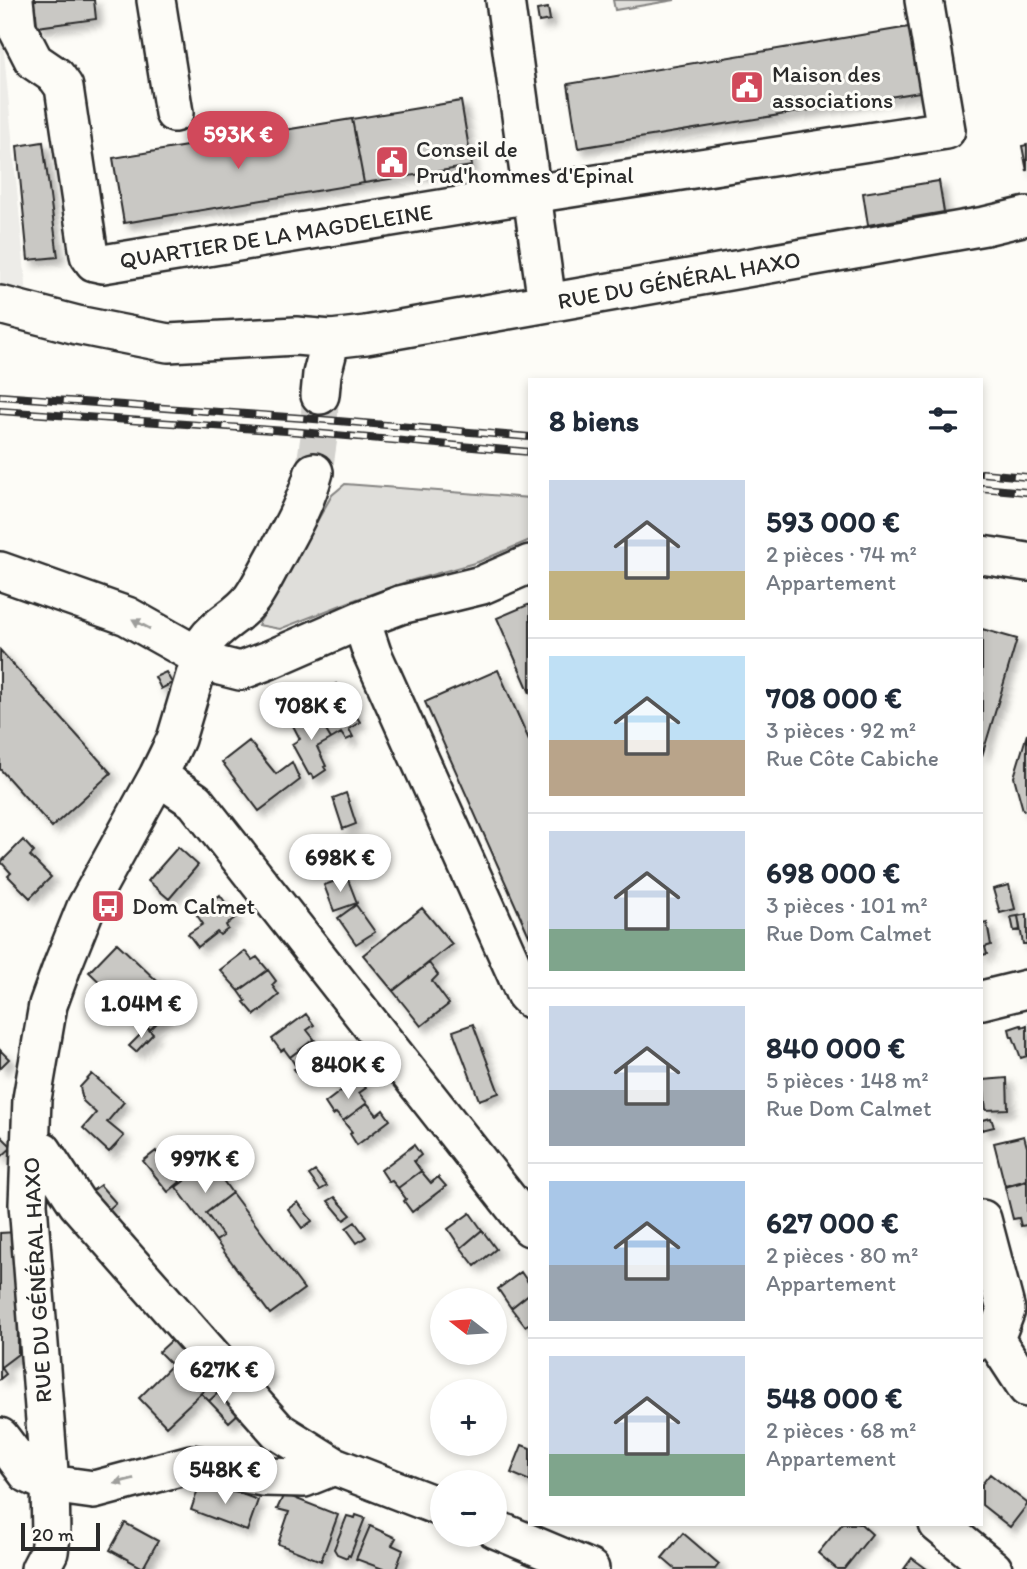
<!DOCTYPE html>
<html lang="fr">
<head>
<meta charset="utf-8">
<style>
  body { margin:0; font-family:Itim,sans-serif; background:#f6f6f7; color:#1f2937; height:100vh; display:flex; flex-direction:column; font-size:26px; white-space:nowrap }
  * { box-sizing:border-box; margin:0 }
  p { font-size:23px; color:#747a83 }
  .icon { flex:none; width:38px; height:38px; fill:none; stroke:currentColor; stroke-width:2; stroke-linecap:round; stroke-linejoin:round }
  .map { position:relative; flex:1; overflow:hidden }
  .drawer { position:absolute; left:528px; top:378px; width:455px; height:1148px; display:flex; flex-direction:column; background:#fff; border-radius:0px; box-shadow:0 4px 10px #0003 }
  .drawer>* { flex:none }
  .needle { width:46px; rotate:287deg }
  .controls { position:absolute; left:430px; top:1288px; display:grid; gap:14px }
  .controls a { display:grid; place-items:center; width:77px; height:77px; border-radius:50%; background:#fff; box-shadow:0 4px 10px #0003; font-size:35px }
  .scale { position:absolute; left:21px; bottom:18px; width:79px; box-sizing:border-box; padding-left:7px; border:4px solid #2b2b2b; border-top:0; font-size:19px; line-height:24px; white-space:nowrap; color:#2b2b2b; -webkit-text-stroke:5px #fdfcf7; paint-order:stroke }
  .price { position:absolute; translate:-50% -60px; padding:0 16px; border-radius:24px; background:#fff; color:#222; font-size:23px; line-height:46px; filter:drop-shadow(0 2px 4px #0008) }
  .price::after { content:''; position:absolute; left:50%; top:42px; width:21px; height:16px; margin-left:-10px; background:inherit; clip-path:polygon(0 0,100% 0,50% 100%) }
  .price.on { background:#d1495b; color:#fff }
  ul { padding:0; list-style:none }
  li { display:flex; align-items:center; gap:21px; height:175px; padding:0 21px }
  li+li { border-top:2px solid #e0e1e3 }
  li span { display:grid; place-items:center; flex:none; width:196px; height:140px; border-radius:0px; color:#555 }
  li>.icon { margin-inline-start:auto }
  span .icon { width:84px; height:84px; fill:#fffc; stroke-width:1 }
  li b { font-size:30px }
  h2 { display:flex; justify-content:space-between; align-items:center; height:84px; padding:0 21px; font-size:30px }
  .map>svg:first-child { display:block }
  .built { fill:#edece8 }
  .green { fill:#dfdeda; stroke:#858482; stroke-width:2 }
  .building { fill:#c9c8c4; stroke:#2b2b2b; stroke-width:2; filter:url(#shadow) }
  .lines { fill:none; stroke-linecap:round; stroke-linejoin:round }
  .minor-tunnel { stroke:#d3d2ce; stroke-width:37; stroke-dasharray:37 18; stroke-linecap:butt }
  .minor-casing { stroke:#2b2b2b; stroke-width:42 }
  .minor { stroke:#fdfcf7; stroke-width:37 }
  .rail-casing { stroke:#2b2b2b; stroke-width:8 }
  .rail { stroke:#fdfcf7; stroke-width:5; stroke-dasharray:16; stroke-linecap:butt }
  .oneway { fill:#9e9e9b }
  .labels { text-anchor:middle; stroke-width:6; stroke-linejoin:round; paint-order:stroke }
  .poi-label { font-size:23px; fill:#2b2b2b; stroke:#fdfcf7; text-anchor:start }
  .street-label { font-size:23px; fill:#2b2b2b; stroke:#fdfcf7 }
</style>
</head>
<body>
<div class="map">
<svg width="1027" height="1569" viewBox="0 0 1027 1569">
  <defs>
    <filter id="shadow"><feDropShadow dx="6" dy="6" stdDeviation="3.5" flood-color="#0004"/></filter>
  </defs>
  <rect width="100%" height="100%" fill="#fdfcf7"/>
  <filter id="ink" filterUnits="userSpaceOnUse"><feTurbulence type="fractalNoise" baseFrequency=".0143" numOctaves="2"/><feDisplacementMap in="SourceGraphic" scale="14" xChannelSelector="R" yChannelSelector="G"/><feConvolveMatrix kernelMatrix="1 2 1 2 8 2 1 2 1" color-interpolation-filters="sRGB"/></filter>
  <g filter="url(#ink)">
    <path class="built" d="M 0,10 L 30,327 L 0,325 Z"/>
    <path class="green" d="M 613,0 L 675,0 L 615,10 Z
      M 345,484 L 530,498 L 530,540 L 478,562 L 406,582 L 354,600 L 280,629 L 258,625 L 332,495 Z"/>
    <path class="building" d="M 27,0 L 94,0 L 96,19 L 37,27 L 36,14 L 29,14 Z
      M 548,8 L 550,20 L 539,22 L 537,10 Z
      M 915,26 L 926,91 L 578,148 L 568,84 Z
      M 461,101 L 472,166 L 364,183 L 352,119 Z
      M 352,119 L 364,183 L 124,223 L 113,158 Z
      M 43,142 L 58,257 L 28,260 L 17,146 Z
      M 1027,145 L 1027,171 L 1022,146 Z
      M 939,181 L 944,212 L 868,225 L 863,193 Z
      M 530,604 L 530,693 L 497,618 Z
      M 982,629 L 1017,639 L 982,756 Z
      M 0,650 L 111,773 L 52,827 L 0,769 Z
      M 498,670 L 530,742 L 530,938 L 425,702 Z
      M 166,672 L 172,683 L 161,689 L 155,677 Z
      M 336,684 L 360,722 L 349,729 L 353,737 L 346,740 L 341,733 L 331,739 L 313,709 L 331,699 L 326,691 Z
      M 313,709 L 331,739 L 317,747 L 326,766 L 324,767 L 326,770 L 314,778 L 312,774 L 309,775 L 292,744 L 300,739 L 291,722 Z
      M 1027,734 L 1027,811 L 1023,810 L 1014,777 Z
      M 249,741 L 276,774 L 292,762 L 300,780 L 259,811 L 222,762 Z
      M 346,793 L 356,824 L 343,829 L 333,798 Z
      M 23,840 L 34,852 L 30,856 L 51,877 L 30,898 L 8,876 L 11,873 L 1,862 Z
      M 178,847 L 198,865 L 169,899 L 148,881 Z
      M 347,877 L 357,903 L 334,911 L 324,885 Z
      M 1009,885 L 1015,909 L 1000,913 L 993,889 Z
      M 220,895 L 236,917 L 226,925 L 228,929 L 220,935 L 217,932 L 198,947 L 188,934 L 203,924 L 196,914 Z
      M 356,905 L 375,932 L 356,944 L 338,918 Z
      M 422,908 L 452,944 L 393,991 L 363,955 Z
      M 1027,914 L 1027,944 L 1023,944 L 1018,916 Z
      M 1018,916 L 1020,930 L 1014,931 L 1011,917 Z
      M 987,923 L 991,945 L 985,947 L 987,954 L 982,955 L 982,924 Z
      M 117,943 L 178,1001 L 150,1030 L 89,972 Z
      M 245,951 L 252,960 L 257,957 L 268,970 L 239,991 L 220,970 Z
      M 429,963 L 438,975 L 432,981 L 449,1004 L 421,1026 L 393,991 Z
      M 268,970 L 276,981 L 272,985 L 279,995 L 255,1015 L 244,1002 L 246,1001 L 239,991 Z
      M 306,1014 L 314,1025 L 307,1030 L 314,1039 L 290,1057 L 284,1049 L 281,1051 L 272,1039 Z
      M 473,1024 L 499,1093 L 479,1100 L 453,1031 Z
      M 1021,1025 L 1022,1027 L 1027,1025 L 1027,1056 L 1021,1058 L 1013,1037 L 1011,1037 L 1009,1029 Z
      M 147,1028 L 153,1034 L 136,1052 L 129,1046 Z
      M 314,1039 L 323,1051 L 329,1046 L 337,1055 L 303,1081 L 294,1069 L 297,1068 L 290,1057 Z
      M 0,1050 L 9,1059 L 0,1068 Z
      M 92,1074 L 124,1102 L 107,1122 L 124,1136 L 109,1152 L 83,1128 L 96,1113 L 83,1101 L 80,1087 Z
      M 358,1078 L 366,1088 L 359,1093 L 367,1103 L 343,1121 L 336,1113 L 333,1115 L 325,1103 Z
      M 1007,1078 L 1008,1109 L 986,1110 L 983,1080 Z
      M 367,1103 L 377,1115 L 383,1110 L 390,1120 L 357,1145 L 350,1134 L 352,1132 L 343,1121 Z
      M 991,1118 L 994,1127 L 982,1130 L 982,1120 Z
      M 0,1135 L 12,1147 L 0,1158 Z
      M 1024,1136 L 1027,1147 L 1027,1180 L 1005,1186 L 994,1143 Z
      M 414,1145 L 421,1155 L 414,1161 L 421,1171 L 398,1188 L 392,1181 L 389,1182 L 381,1170 Z
      M 156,1151 L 180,1182 L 168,1192 L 143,1161 Z
      M 210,1162 L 232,1193 L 206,1213 L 223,1236 L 216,1241 L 176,1187 Z
      M 315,1171 L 327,1186 L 320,1190 L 309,1175 Z
      M 421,1171 L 431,1183 L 438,1177 L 446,1186 L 412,1212 L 404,1201 L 406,1199 L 398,1188 Z
      M 1027,1181 L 1027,1225 L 1021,1226 L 1019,1218 L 1013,1219 L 1005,1187 Z
      M 100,1185 L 116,1203 L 108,1210 L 92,1191 Z
      M 232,1193 L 304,1289 L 270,1314 L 216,1241 L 223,1236 L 206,1213 Z
      M 335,1197 L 351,1215 L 344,1220 L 328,1201 Z
      M 298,1202 L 312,1221 L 302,1228 L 288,1209 Z
      M 470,1213 L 482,1230 L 461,1248 L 448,1229 Z
      M 355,1222 L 366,1237 L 357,1243 L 346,1228 Z
      M 482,1230 L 496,1249 L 475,1266 L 461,1248 Z
      M 17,1232 L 18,1354 L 1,1367 L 6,1374 L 0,1379 L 0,1233 Z
      M 521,1272 L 530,1285 L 530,1293 L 511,1308 L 498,1289 Z
      M 530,1293 L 530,1323 L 525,1326 L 511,1308 Z
      M 172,1340 L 212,1383 L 166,1426 L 139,1398 L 172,1365 L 159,1352 Z
      M 262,1366 L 270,1374 L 264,1380 L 256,1371 Z
      M 212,1383 L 220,1391 L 209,1401 L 201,1393 Z
      M 220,1391 L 240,1412 L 229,1422 L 209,1401 Z
      M 522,1445 L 530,1448 L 530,1481 L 511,1473 Z
      M 990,1474 L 1027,1503 L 1027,1505 L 1010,1527 L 982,1505 L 982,1484 Z
      M 200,1483 L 213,1488 L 214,1484 L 258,1500 L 247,1531 L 191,1510 Z
      M 284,1494 L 338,1515 L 321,1561 L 278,1544 L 289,1512 L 277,1509 Z
      M 356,1515 L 365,1518 L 350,1556 L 348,1555 L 347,1558 L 337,1554 L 334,1549 L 347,1516 L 355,1518 Z
      M 125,1523 L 158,1541 L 143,1568 L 110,1550 Z
      M 842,1524 L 861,1524 L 872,1534 L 844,1569 L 837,1569 L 818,1553 Z
      M 370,1526 L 396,1538 L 392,1545 L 403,1550 L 396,1569 L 383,1569 L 356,1559 Z
      M 683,1533 L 719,1564 L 715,1569 L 675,1569 L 662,1558 Z
      M 912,1558 L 927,1569 L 904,1569 Z"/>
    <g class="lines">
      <path class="minor-tunnel" d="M 314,472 L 319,437 L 320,395"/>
      <g class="minor-casing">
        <path id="minor" d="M 14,0 L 17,28 L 34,61 L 56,76 L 64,87 L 89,255 L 94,262 L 103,264 L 532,194 L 946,130 L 924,0
          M 156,0 L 174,113
          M 505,0 L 547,303
          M 0,305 L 77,325 L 168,343 L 296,336 L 331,339 L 366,335 L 985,226 L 1027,216
          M 320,395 L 322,374 L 331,339
          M 982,555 L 1027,562
          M 0,571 L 127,616 L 200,657 L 220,666 L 240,671 L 269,660 L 363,619 L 400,605 L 482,585 L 530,564
          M 363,619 L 366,635 L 372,653 L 525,994 L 530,999
          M 158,776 L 195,801 L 530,1227
          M 982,1000 L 1027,989
          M 30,1147 L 43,1151 L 77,1203 L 278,1431 L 334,1466 L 443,1508
          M 982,1219 L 1006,1310 L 995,1339 L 982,1340
          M 995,1339 L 1027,1388
          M 0,1437 L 28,1474 L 50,1484 L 94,1490 L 191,1464 L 263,1477 L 304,1478 L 334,1466
          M 938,1524 L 993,1569
          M 495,1529 L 590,1569
          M 40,1569 L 49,1552 L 51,1536 L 50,1484 L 28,1204 L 32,1099 L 48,1005 L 63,964 L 86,907 L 158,776 L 176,739 L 205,642 C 217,624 239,616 252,598 C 259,588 265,576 271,565 C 288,534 305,506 314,472"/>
      </g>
      <use href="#minor" class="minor"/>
      <g class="rail-casing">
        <path id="rail" d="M 0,396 L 302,418 L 530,437
          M 0,411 L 301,432 L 530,452
          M 982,473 L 1027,477
          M 982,488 L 1027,492"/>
      </g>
      <use href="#rail" class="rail"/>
    </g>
    <defs><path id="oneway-solid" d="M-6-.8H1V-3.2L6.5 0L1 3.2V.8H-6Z" transform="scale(1.75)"/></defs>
    <g class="oneway">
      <use href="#oneway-solid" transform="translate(141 624) rotate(-151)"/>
      <use href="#oneway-solid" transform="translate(124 1481) rotate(165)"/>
    </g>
  </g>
  <defs>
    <g id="civic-square" transform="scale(1.75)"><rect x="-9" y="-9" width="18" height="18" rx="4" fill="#d1495b" stroke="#fdfcf7"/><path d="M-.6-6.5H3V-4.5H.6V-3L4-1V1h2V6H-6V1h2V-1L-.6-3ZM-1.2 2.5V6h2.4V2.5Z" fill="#fff"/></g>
    <g id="bus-square" transform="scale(1.75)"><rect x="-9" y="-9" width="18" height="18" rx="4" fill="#d1495b" stroke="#fdfcf7"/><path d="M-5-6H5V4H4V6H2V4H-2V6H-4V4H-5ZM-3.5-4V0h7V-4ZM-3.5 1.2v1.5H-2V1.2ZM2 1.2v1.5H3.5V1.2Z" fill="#fff"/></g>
  </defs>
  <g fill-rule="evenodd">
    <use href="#civic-square" x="747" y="87"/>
    <use href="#civic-square" x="392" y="162"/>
    <use href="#bus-square" x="108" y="906"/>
  </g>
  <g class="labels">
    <g class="poi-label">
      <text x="772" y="82">Maison des<tspan x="772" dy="26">associations</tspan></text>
      <text x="416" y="157">Conseil de<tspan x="416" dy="26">Prud'hommes d'Epinal</tspan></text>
      <text x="132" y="914">Dom Calmet</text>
    </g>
    <g class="street-label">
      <text transform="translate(276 236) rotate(-9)" y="8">QUARTIER DE LA MAGDELEINE</text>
      <text transform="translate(679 280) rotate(-10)" y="8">RUE DU GÉNÉRAL HAXO</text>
      <text transform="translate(37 1280) rotate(-93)" y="8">RUE DU GÉNÉRAL HAXO</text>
    </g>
  </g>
</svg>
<div class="controls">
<a><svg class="needle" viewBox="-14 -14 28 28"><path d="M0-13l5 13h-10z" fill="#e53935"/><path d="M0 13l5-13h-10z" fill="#747a83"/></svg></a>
<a>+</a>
<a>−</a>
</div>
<div class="scale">20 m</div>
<b class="price on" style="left:238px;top:171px">593K €</b>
<b class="price" style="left:311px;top:742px">708K €</b>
<b class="price" style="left:340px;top:894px">698K €</b>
<b class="price" style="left:141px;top:1040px">1.04M €</b>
<b class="price" style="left:348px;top:1101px">840K €</b>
<b class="price" style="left:205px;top:1195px">997K €</b>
<b class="price" style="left:224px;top:1406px">627K €</b>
<b class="price" style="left:225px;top:1506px">548K €</b>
<section class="drawer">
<h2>8 biens<svg class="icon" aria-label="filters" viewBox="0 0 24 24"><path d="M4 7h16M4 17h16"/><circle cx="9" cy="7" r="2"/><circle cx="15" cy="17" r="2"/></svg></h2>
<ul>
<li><span style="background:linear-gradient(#c9d6e8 65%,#c2b280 0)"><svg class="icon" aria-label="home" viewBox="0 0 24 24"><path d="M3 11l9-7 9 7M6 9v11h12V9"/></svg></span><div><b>593 000 €</b><p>2 pièces · 74 m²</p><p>Appartement</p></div></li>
<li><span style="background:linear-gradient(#bfe0f5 60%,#b9a48a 0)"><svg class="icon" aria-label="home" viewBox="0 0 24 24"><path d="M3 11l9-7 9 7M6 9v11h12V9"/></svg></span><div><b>708 000 €</b><p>3 pièces · 92 m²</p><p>Rue Côte Cabiche</p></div></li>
<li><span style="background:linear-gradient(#c9d6e8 70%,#7fa58c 0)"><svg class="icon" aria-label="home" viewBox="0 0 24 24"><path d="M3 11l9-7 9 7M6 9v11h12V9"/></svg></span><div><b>698 000 €</b><p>3 pièces · 101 m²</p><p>Rue Dom Calmet</p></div></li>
<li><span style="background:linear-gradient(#c9d6e8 60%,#9aa5b1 0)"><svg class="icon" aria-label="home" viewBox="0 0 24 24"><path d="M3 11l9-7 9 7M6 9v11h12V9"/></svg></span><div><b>840 000 €</b><p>5 pièces · 148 m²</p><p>Rue Dom Calmet</p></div></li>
<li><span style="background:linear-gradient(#a9c7e8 60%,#9aa5b1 0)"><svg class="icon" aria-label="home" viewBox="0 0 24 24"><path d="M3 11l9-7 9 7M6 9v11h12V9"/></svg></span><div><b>627 000 €</b><p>2 pièces · 80 m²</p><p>Appartement</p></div></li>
<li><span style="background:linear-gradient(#c9d6e8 70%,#7fa58c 0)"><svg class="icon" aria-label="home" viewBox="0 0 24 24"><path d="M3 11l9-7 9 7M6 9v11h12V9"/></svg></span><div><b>548 000 €</b><p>2 pièces · 68 m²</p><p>Appartement</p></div></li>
</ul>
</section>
</div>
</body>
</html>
